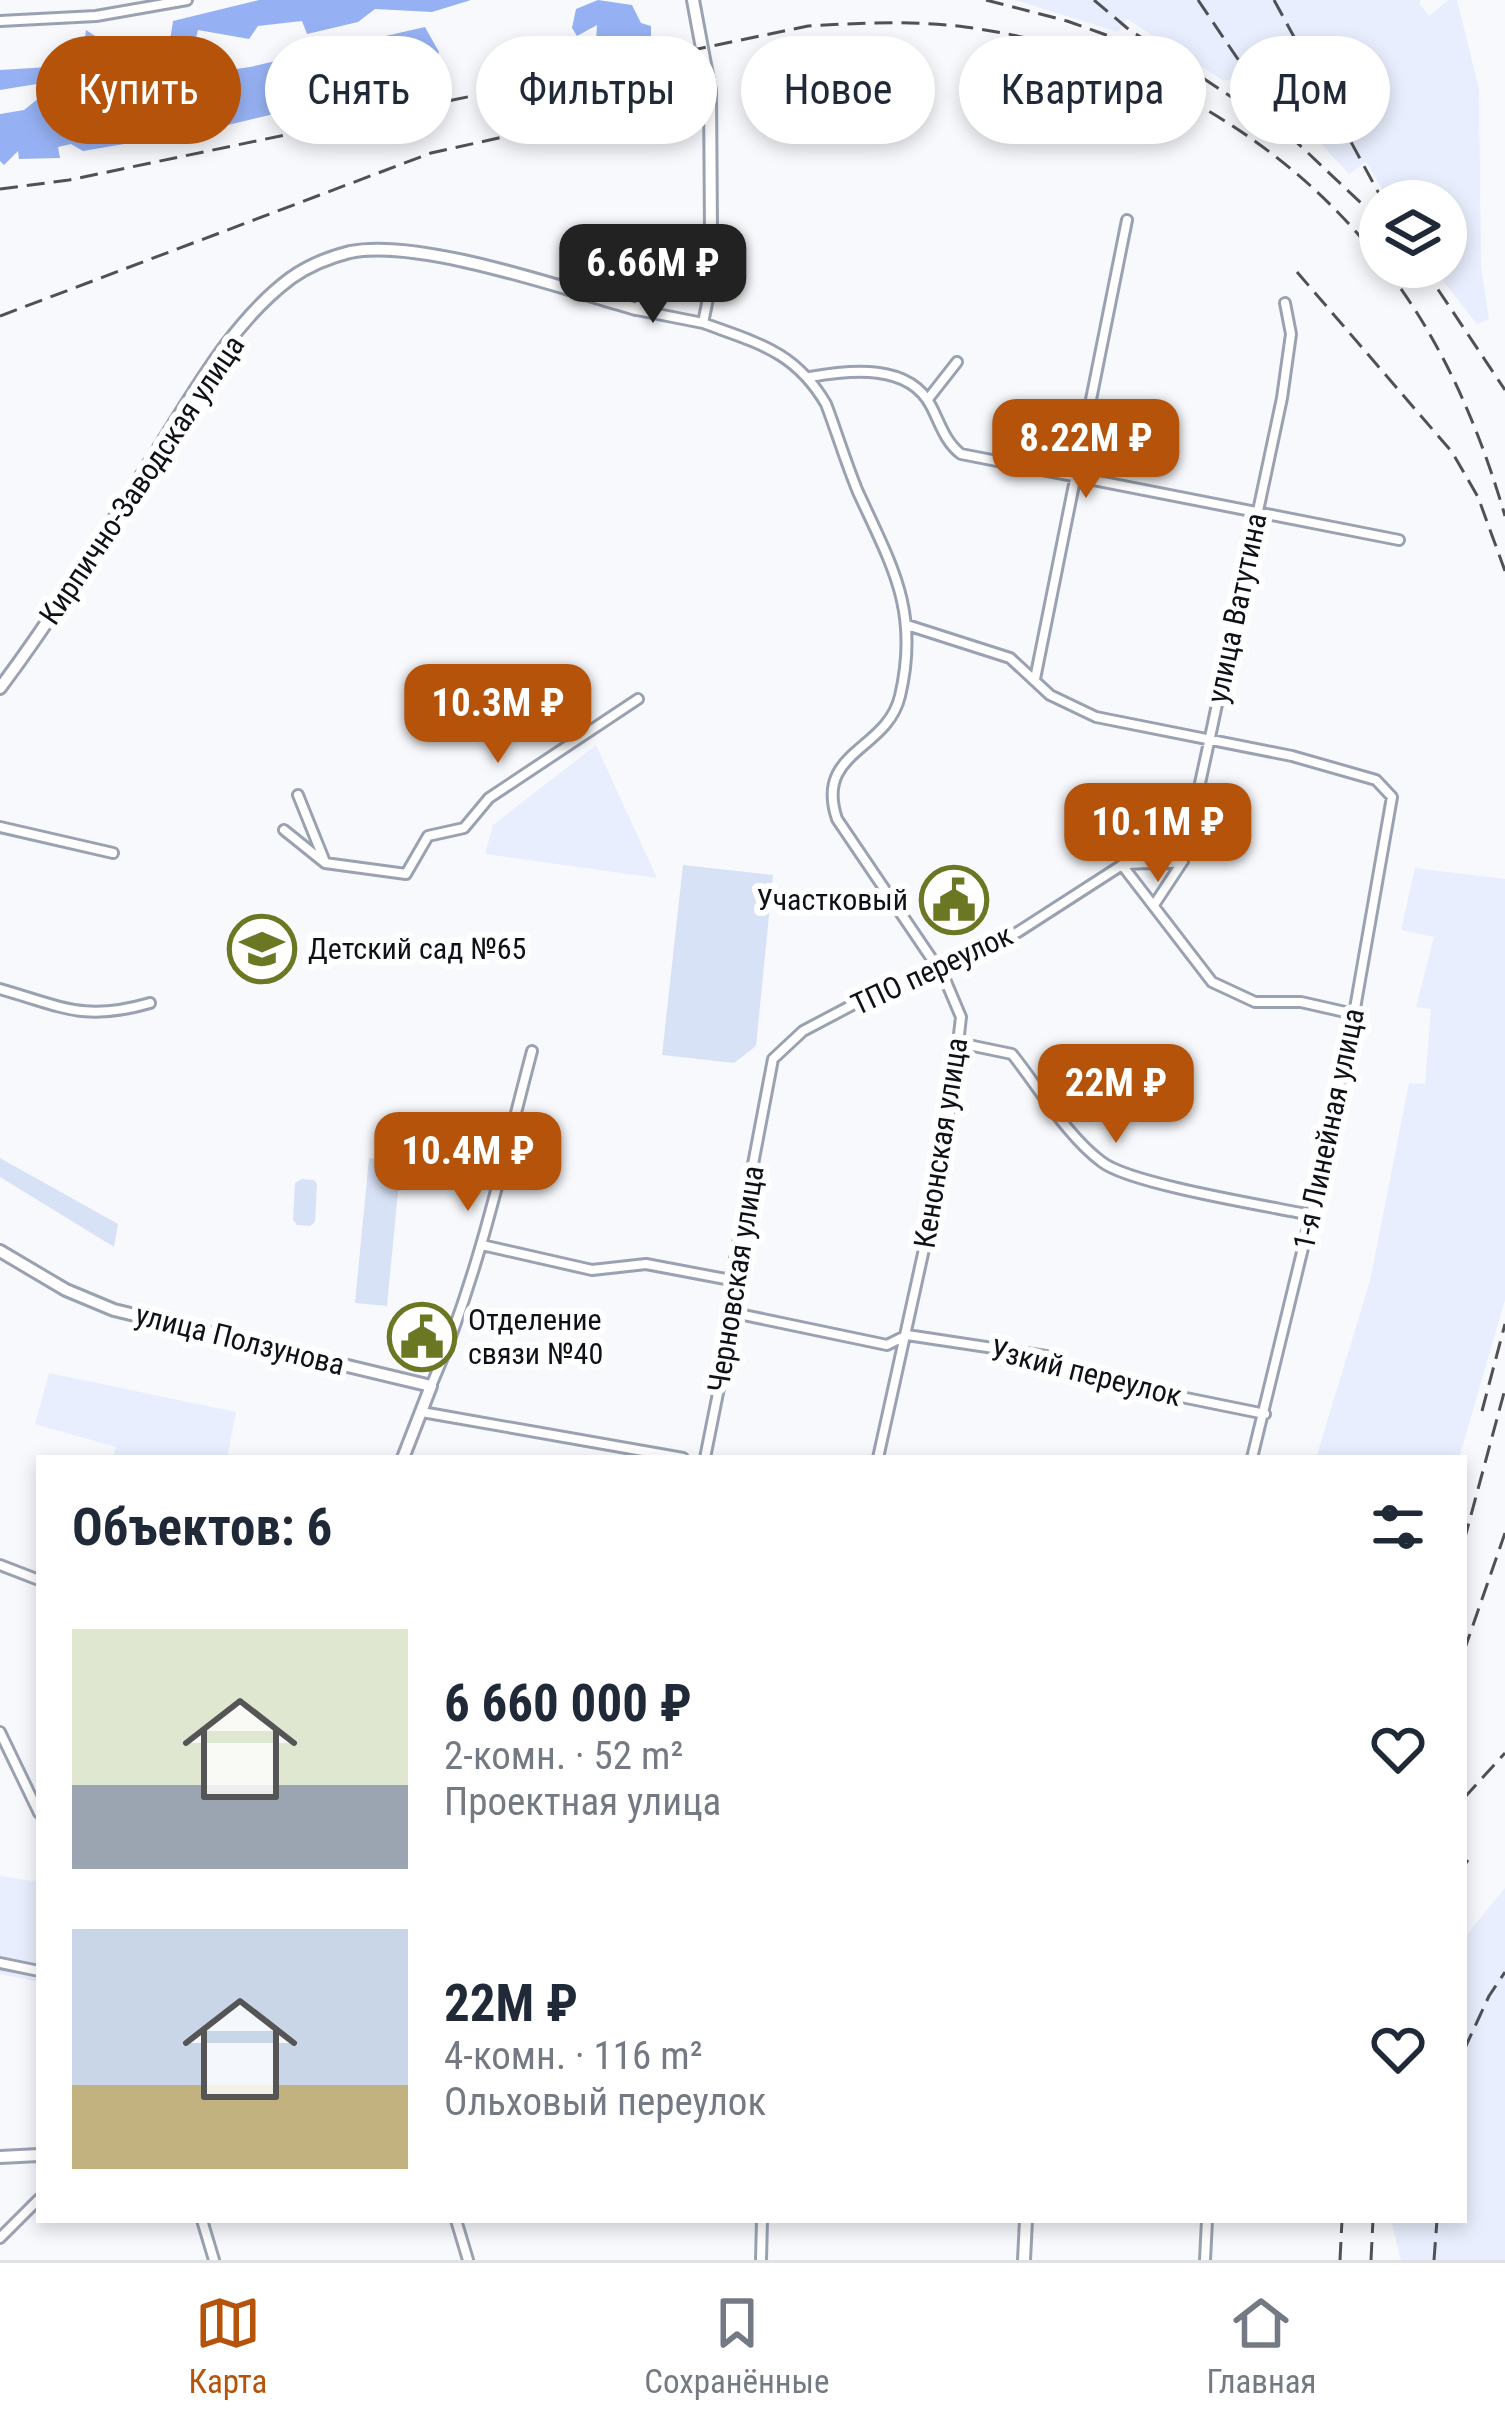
<!DOCTYPE html>
<html lang="ru">
<head>
<meta charset="utf-8">
<style>
  body { margin:0; font-family:"Roboto Condensed",sans-serif; background:#f6f6f7; color:#1f2937; height:100vh; display:flex; flex-direction:column; font-size:45px; white-space:nowrap }
  * { box-sizing:border-box; margin:0 }
  p { font-size:39px; color:#747a83 }
  .icon { flex:none; width:66px; height:66px; fill:none; stroke:currentColor; stroke-width:2; stroke-linecap:round; stroke-linejoin:round }
  .map { position:relative; flex:1; overflow:hidden }
  .details { position:absolute; left:36px; top:1455px; width:1431px; height:768px; display:flex; flex-direction:column; background:#fff; border-radius:0px; box-shadow:0 6px 18px #0003 }
  .details>* { flex:none }
  .banner { position:absolute; left:36px; top:36px; width:1434px; height:108px; display:flex; gap:24px }
  .tools { position:absolute; left:1359px; top:180px; display:grid; gap:24px }
  .tools a { display:grid; place-items:center; width:108px; height:108px; border-radius:50%; background:#fff; box-shadow:0 6px 18px #0003; font-size:60px }
  .price { position:absolute; translate:-50% -102px; padding:0 27px; border-radius:24px; background:#b45309; color:#fff; font-size:39px; line-height:78px; filter:drop-shadow(0 3px 6px #0008) }
  .price::after { content:''; position:absolute; left:50%; top:72px; width:36px; height:27px; margin-left:-18px; background:inherit; clip-path:polygon(0 0,100% 0,50% 100%) }
  .price.selected { background:#222; color:#fff }
  ul { padding:0; list-style:none }
  li { display:flex; align-items:center; gap:36px; height:300px; padding:0 36px }
  li span { display:grid; place-items:center; flex:none; width:336px; height:240px; border-radius:0px; color:#555 }
  li>.icon { margin-inline-start:auto }
  span .icon { width:144px; height:144px; fill:#fffc; stroke-width:1 }
  li b { font-size:51px }
  h2 { display:flex; justify-content:space-between; align-items:center; height:144px; padding:0 36px; font-size:51px }
  .chip { padding:0 42px; border-radius:54px; background:#fff; box-shadow:0 6px 18px #0003; font-size:42px; line-height:108px }
  .chip.selected { background:#b45309; color:#fff }
  .menu { display:flex; justify-content:space-around; align-items:center; height:168px; border-top:3px solid #e0e1e3; background:#fff; font-size:33px; color:#747a83 }
  .menu a { display:grid; justify-items:center; gap:6px }
  .menu .selected { color:#b45309 }
  .map>svg:first-child { display:block }
  .built { fill:#e8eefd }
  .green { fill:#d8e2f7 }
  .forest { fill:#96b1f3 }
  .lines { fill:none; stroke-linecap:round; stroke-linejoin:round }
  .minor-casing { stroke:#9aa2b2; stroke-width:14 }
  .tertiary-casing { stroke:#9aa2b2; stroke-width:16 }
  .minor { stroke:#fff; stroke-width:8 }
  .tertiary { stroke:#fff; stroke-width:10 }
  .rail { stroke:#4f5157; stroke-width:3; stroke-dasharray:18 9; stroke-linecap:butt }
  .labels { text-anchor:middle; stroke-width:12; stroke-linejoin:round; paint-order:stroke }
  .street-label { font-size:30px; fill:#0e1117; stroke:#fff }
  .poi-label { font-size:30px; fill:#0e1117; stroke:#fff; text-anchor:start }
</style>
</head>
<body>
<div class="map">
<svg width="1505" height="2260" viewBox="0 0 1505 2260">
  <rect width="100%" height="100%" fill="#f7f9fc"/>
  <path class="built" d="M 1014,0 L 1421,0 L 1419,3 L 1429,16 L 1448,0 L 1457,0 L 1479,89 L 1481,267 L 1489,319 L 1477,324 L 1432,267 L 1446,267 L 1446,201 L 1389,201 L 1366,162 L 1349,174 L 1255,73 L 1224,81 L 1127,19 L 1118,32 Z
    M 596,745 L 657,878 L 485,854 L 493,825 Z
    M 1415,868 L 1505,879 L 1505,1300 L 1459,1458 L 1316,1458 L 1370,1281 L 1409,1083 L 1425,1084 L 1431,1009 L 1416,1007 L 1434,937 L 1401,930 Z
    M 49,1373 L 236,1412 L 227,1458 L 113,1458 L 116,1447 L 35,1424 Z
    M 0,1876 L 39,1882 L 39,1982 L 0,1974 Z
    M 1505,1888 L 1505,2260 L 1401,2260 L 1391,2220 L 1464,2220 L 1464,1938 Z"/>
  <path class="green" d="M 495,670 L 526,680 L 458,735 L 464,699 Z
    M 683,865 L 773,875 L 756,1046 L 734,1063 L 662,1055 Z
    M 0,1158 L 118,1224 L 114,1247 L 0,1177 Z
    M 369,1158 L 401,1161 L 387,1306 L 355,1303 Z
    M 302,1179 L 314,1180 L 317,1184 L 315,1222 L 310,1226 L 297,1225 L 293,1220 L 295,1183 Z"/>
  <path class="forest" d="M 259,0 L 471,0 L 432,12 L 375,9 L 358,22 L 307,34 L 302,21 L 258,26 L 249,39 L 198,30 L 192,54 L 141,67 L 0,90 L 0,70 L 81,65 L 86,30 L 121,53 L 169,47 L 173,21 Z
    M 598,0 L 632,5 L 641,23 L 651,26 L 651,37 L 617,43 L 596,41 L 597,25 L 577,36 L 572,28 L 576,9 Z
    M 425,27 L 439,52 L 427,77 L 207,130 L 83,151 L 71,144 L 58,147 L 60,158 L 19,159 L 18,151 L 4,165 L 0,161 L 0,114 L 24,110 L 39,98 L 250,67 Z"/>
  <g class="lines">
    <g class="minor-casing">
      <path id="minor" d="M 0,21 L 96,16 L 187,0
        M 637,310 L 703,323 L 714,269 L 712,233
        M 703,323 C 757,343 795,351 826,404 C 837,433 846,463 858,492 C 892,566 920,611 900,696 C 887,751 814,751 837,819 L 944,977 L 961,1017 L 946,1149 L 878,1458
        M 810,377 C 850,370 909,363 931,406 C 940,423 945,442 961,454 L 1399,540
        M 928,399 L 957,362
        M 907,625 L 1010,658 L 1050,695 L 1096,717 L 1292,756 L 1376,780 L 1392,797 L 1354,1014 L 1311,1215 L 1252,1458
        M 1035,679 L 1127,220
        M 298,795 L 325,862
        M 0,827 L 113,853
        M 284,830 L 325,863 L 406,874 L 428,836 L 464,828 L 489,798 L 638,699
        M 1122,865 C 1144,860 1162,867 1183,861
        M 1154,905 L 1183,861 L 1209,742 L 1282,398 L 1291,334 L 1285,303
        M 0,989 C 63,1007 84,1022 150,1003
        M 959,1043 L 1012,1054 C 1040,1089 1066,1135 1102,1162 C 1130,1184 1268,1206 1311,1215
        M 482,1245 L 592,1270 L 646,1264 L 731,1280
        M 734,1313 L 887,1345 L 907,1335 L 1046,1356 L 1083,1377 L 1265,1414
        M 431,1386 C 478,1279 502,1164 532,1051
        M 422,1412 L 683,1458
        M 705,1458 L 734,1313 L 731,1280 L 773,1059 L 803,1031 L 858,1002 L 1018,932 L 1122,865 L 1212,982 L 1255,1002 L 1301,1002 L 1354,1014
        M 0,1565 L 39,1580
        M 0,1732 L 39,1813
        M 0,1963 L 39,1971
        M 202,2220 L 214,2260
        M 456,2220 L 468,2260
        M 0,2238 L 39,2199
        M 761,2260 L 762,2220
        M 1205,2260 L 1207,2220"/>
    </g>
    <g class="tertiary-casing">
      <path id="tertiary" d="M 0,688 C 57,612 106,531 157,451 C 195,391 233,321 291,278 C 308,266 330,257 350,252 C 420,238 565,289 636,309 L 659,292 L 711,231 L 710,91 L 693,0
        M 0,1251 L 66,1290 L 114,1310 L 431,1386 L 403,1458
        M 0,2157 L 39,2155
        M 1024,2260 L 1026,2220"/>
    </g>
    <use href="#minor" class="minor"/>
    <use href="#tertiary" class="tertiary"/>
    <path class="rail" d="M 986,0 L 1067,21 L 1137,46
      M 1094,0 L 1127,28 L 1274,125
      M 1198,0 L 1289,135 L 1380,221
      M 1274,0 L 1383,201
      M 0,189 L 69,180 L 808,26 C 860,23 912,20 965,27 C 1124,47 1282,133 1380,261
      M 1385,267 C 1442,341 1479,427 1505,516
      M 1423,267 L 1505,390
      M 1297,272 L 1452,452 L 1478,497 L 1505,571
      M 0,316 L 431,153 L 710,91
      M 1482,1411 L 1505,1324
      M 1464,1541 L 1505,1389
      M 1464,1651 L 1505,1533
      M 1464,1798 L 1505,1753
      M 1464,1866 L 1468,1860
      M 1464,2050 L 1489,1996 L 1505,1972
      M 1340,2260 L 1342,2220
      M 1371,2260 L 1373,2220
      M 1434,2260 L 1437,2220"/>
  </g>
  <defs>
    <g id="civic-ring" transform="scale(3.45)"><circle r="9.5" fill="#fff" stroke="#6b7722" stroke-width="1.5"/><path d="M-.6-6.5H3V-4.5H.6V-3L4-1V1h2V6H-6V1h2V-1L-.6-3ZM-1.2 2.5V6h2.4V2.5Z" fill="#6b7722"/></g>
    <g id="school-ring" transform="scale(3.45)"><circle r="9.5" fill="#fff" stroke="#6b7722" stroke-width="1.5"/><path d="M0-5L7-2L0 1L-7-2ZM-4 1L0 2.5L4 1V4Q0 6-4 4Z" fill="#6b7722"/></g>
  </defs>
  <g fill-rule="evenodd">
    <use href="#civic-ring" x="954" y="900"/>
    <use href="#school-ring" x="262" y="949"/>
    <use href="#civic-ring" x="422" y="1337"/>
  </g>
  <g class="labels">
    <g class="street-label">
      <text transform="translate(142 480) rotate(-56)" y="10">Кирпично-Заводская улица</text>
      <text transform="translate(1237 608) rotate(-78)" y="10">улица Ватутина</text>
      <text transform="translate(932 970) rotate(-25)" y="10">ТПО переулок</text>
      <text transform="translate(1329 1129) rotate(-78)" y="10">1-я Линейная улица</text>
      <text transform="translate(941 1143) rotate(-81)" y="10">Кенонская улица</text>
      <text transform="translate(736 1279) rotate(-81)" y="10">Черновская улица</text>
      <text transform="translate(240 1340) rotate(14)" y="10">улица Ползунова</text>
      <text transform="translate(1086 1373) rotate(14)" y="10">Узкий переулок</text>
    </g>
    <g class="poi-label">
      <text x="908" y="910" text-anchor="end">Участковый</text>
      <text x="308" y="959">Детский сад №65</text>
      <text x="468" y="1330">Отделение<tspan x="468" dy="34">связи №40</tspan></text>
    </g>
  </g>
</svg>
<div class="tools">
<a><svg class="icon" aria-label="layers" viewBox="0 0 24 24"><path d="M12 4l9 5-9 5-9-5zM3 14l9 5 9-5"/></svg></a>
</div>
<b class="price selected" style="left:653px;top:326px">6.66M ₽</b>
<b class="price" style="left:1086px;top:501px">8.22M ₽</b>
<b class="price" style="left:498px;top:766px">10.3M ₽</b>
<b class="price" style="left:1158px;top:885px">10.1M ₽</b>
<b class="price" style="left:1116px;top:1146px">22M ₽</b>
<b class="price" style="left:468px;top:1214px">10.4M ₽</b>
<div class="banner">
<a class="chip selected">Купить</a>
<a class="chip">Снять</a>
<a class="chip">Фильтры</a>
<a class="chip">Новое</a>
<a class="chip">Квартира</a>
<a class="chip">Дом</a>
</div>
<section class="details">
<h2>Объектов: 6<svg class="icon" aria-label="filters" viewBox="0 0 24 24"><path d="M4 7h16M4 17h16"/><circle cx="9" cy="7" r="2"/><circle cx="15" cy="17" r="2"/></svg></h2>
<ul>
<li><span style="background:linear-gradient(#dfe7d0 65%,#9aa5b1 0)"><svg class="icon" aria-label="home" viewBox="0 0 24 24"><path d="M3 11l9-7 9 7M6 9v11h12V9"/></svg></span><div><b>6 660 000 ₽</b><p>2-комн. · 52 m²</p><p>Проектная улица</p></div><svg class="icon" aria-label="heart" viewBox="0 0 24 24"><path d="M12 20l-8-8c-3-5 5-10 8-4 3-6 11-1 8 4z"/></svg></li>
<li><span style="background:linear-gradient(#c9d6e8 65%,#c2b280 0)"><svg class="icon" aria-label="home" viewBox="0 0 24 24"><path d="M3 11l9-7 9 7M6 9v11h12V9"/></svg></span><div><b>22M ₽</b><p>4-комн. · 116 m²</p><p>Ольховый переулок</p></div><svg class="icon" aria-label="heart" viewBox="0 0 24 24"><path d="M12 20l-8-8c-3-5 5-10 8-4 3-6 11-1 8 4z"/></svg></li>
</ul>
</section>
</div>
<nav class="menu">
<a class="selected"><svg class="icon" aria-label="map" viewBox="0 0 24 24"><path d="M3 6l6-2 6 2 6-2v14l-6 2-6-2-6 2zM9 4v14M15 6v14"/></svg>Карта</a>
<a><svg class="icon" aria-label="saved" viewBox="0 0 24 24"><path d="M7 4h10v16l-5-4-5 4z"/></svg>Сохранённые</a>
<a><svg class="icon" aria-label="home" viewBox="0 0 24 24"><path d="M3 11l9-7 9 7M6 9v11h12V9"/></svg>Главная</a>
</nav>
</body>
</html>
